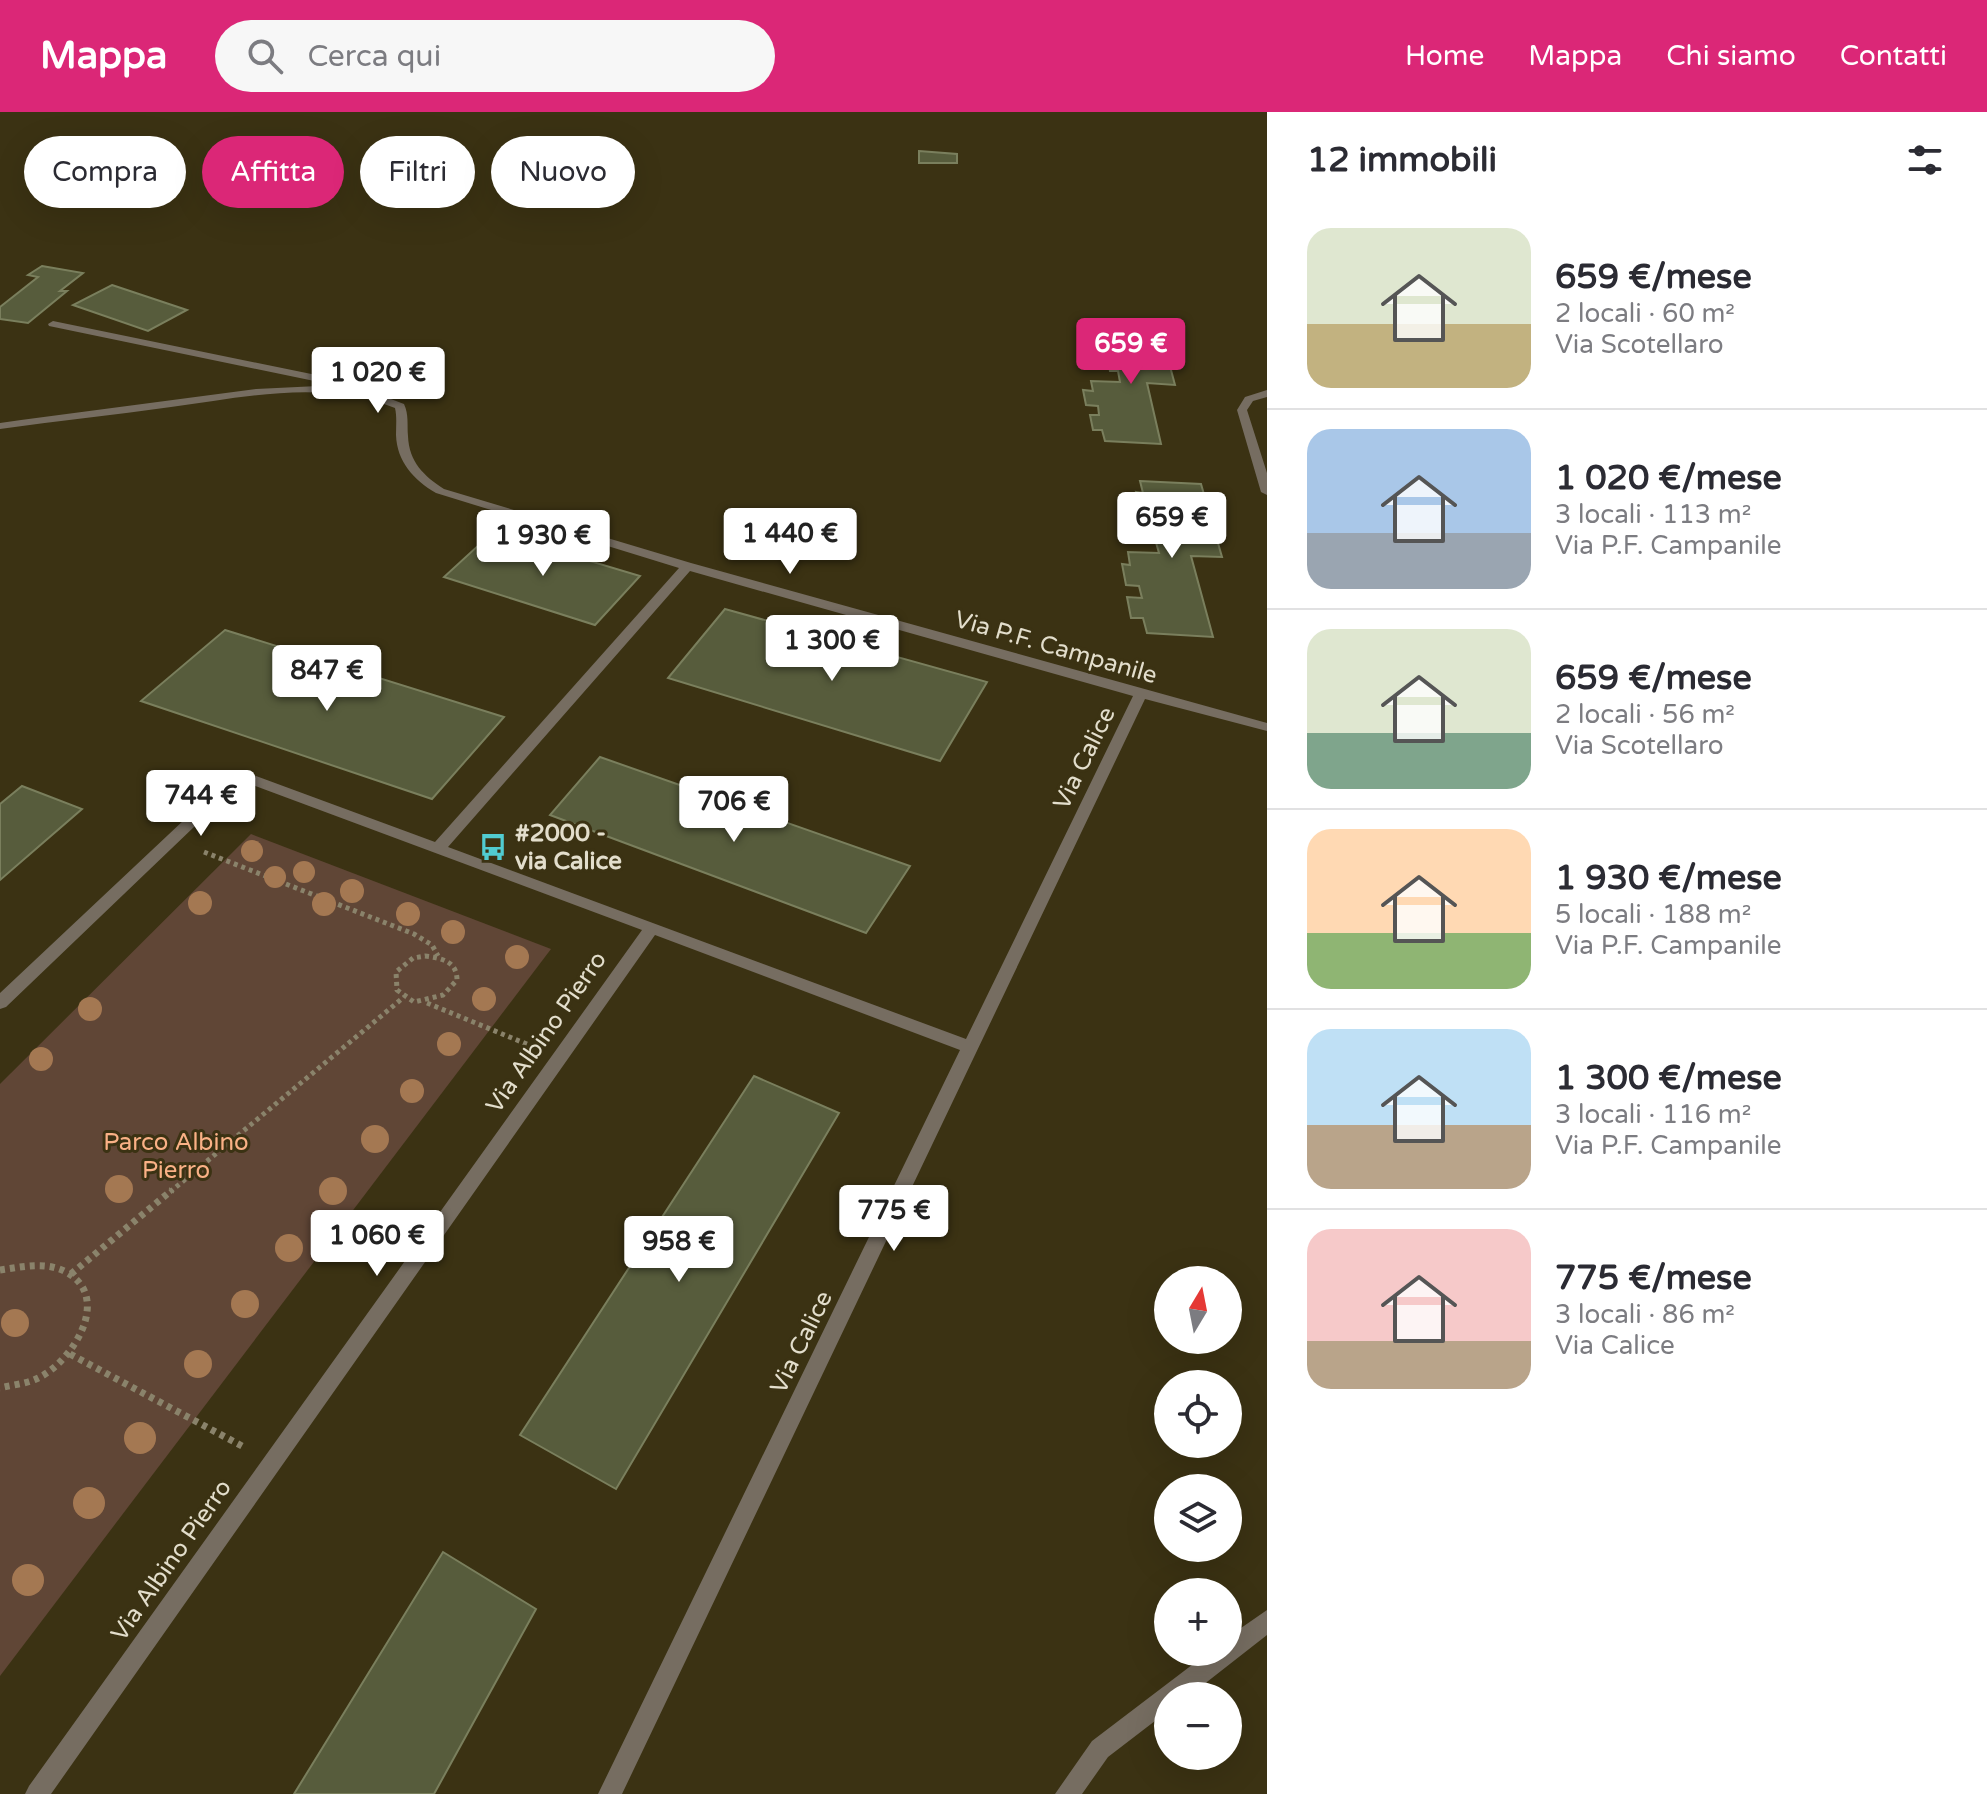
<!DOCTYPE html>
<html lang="it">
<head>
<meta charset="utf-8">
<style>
  body { margin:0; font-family:"Varela Round",sans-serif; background:#f7f7f7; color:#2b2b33; height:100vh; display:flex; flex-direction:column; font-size:30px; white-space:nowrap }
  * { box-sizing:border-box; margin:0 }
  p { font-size:26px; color:#7c7c81 }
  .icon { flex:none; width:44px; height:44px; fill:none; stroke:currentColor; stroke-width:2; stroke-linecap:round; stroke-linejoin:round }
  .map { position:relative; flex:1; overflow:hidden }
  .panel { display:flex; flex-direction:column; background:#fff; width:720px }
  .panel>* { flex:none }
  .hud { position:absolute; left:24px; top:24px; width:760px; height:72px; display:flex; gap:16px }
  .needle { width:52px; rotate:10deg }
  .controls { position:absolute; left:1154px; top:1154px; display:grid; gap:16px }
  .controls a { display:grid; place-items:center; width:88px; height:88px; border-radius:50%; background:#fff; box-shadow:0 8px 32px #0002; font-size:40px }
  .price { position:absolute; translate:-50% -68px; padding:0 18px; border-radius:8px; background:#fff; color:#222; font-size:26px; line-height:52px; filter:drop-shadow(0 2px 4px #0008) }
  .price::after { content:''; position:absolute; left:50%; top:48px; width:24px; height:18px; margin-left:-12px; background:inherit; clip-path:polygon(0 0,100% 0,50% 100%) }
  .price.on { background:#db2777; color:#fff }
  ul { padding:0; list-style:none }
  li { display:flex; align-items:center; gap:24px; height:200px; padding:0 40px }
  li+li { border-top:2px solid #e1e1e2 }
  li span { display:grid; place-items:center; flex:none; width:224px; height:160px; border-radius:24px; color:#555 }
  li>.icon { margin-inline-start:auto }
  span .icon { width:96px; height:96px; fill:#fffc; stroke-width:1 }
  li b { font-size:34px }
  h2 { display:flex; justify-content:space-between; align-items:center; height:96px; padding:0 40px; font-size:34px }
  .tag { padding:0 28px; border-radius:36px; background:#fff; box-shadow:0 8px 32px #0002; font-size:28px; line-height:72px }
  .tag.on { background:#db2777; color:#fff }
  header { display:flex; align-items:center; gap:48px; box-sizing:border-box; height:112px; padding:0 40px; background:#db2777; color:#fff }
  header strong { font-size:38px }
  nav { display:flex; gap:44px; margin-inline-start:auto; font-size:28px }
  .search { width:560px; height:72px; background:#f7f7f7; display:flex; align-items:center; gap:20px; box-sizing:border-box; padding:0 28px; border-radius:44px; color:#7c7c81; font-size:30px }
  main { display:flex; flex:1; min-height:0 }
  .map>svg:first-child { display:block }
  .green { fill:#604636 }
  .building { fill:#575c3c; stroke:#7a7f5d; stroke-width:2 }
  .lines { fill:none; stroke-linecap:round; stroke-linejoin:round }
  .path-far1 { stroke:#8a836b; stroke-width:5; stroke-dasharray:4 4; stroke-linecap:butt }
  .path { stroke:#8a836b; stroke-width:7; stroke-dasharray:5 5; stroke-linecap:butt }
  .service { fill:#766d61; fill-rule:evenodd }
  .minor { fill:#766d61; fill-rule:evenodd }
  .tree { fill:#a47852 }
  .labels { text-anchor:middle; stroke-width:6; stroke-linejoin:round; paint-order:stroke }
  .street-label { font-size:24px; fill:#e3decc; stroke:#3b3213 }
  .poi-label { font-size:24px; font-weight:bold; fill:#e3decc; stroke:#3b3213; text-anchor:start }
  .park-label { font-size:24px; fill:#fab186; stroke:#3b3213 }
</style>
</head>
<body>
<header>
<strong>Mappa</strong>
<div class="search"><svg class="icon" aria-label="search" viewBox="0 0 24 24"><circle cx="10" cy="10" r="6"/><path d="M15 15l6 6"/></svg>Cerca qui</div>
<nav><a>Home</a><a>Mappa</a><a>Chi siamo</a><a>Contatti</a></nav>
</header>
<main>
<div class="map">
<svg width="1267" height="1682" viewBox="0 0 1267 1682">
  <rect width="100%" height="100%" fill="#3b3213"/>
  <path class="green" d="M 251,722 L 551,837 L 0,1564 L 0,972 Z"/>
  <path class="building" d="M 919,39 L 957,42 L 957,51 L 919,51 Z
    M 42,154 L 83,161 L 60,179 L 67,179 L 28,211 L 0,207 L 0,195 L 38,165 L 28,163 Z
    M 112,173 L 187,198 L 148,219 L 73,193 Z
    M 1108,215 L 1160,217 L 1175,273 L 1147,271 L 1161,332 L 1105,329 L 1102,318 L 1093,318 L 1090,303 L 1099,303 L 1098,294 L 1086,293 L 1083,278 L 1093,279 L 1091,269 L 1120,270 L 1118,259 L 1110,259 L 1107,245 L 1116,245 L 1115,238 L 1105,237 L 1102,224 L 1110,224 Z
    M 1140,369 L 1201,372 L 1222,445 L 1191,444 L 1213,525 L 1147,521 L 1143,506 L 1131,506 L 1127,485 L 1142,486 L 1139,474 L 1126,473 L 1122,452 L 1130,453 L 1128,440 L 1159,441 L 1155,427 L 1148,427 L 1144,409 L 1154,410 L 1152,399 L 1140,398 L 1136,380 L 1143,381 Z
    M 493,420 L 640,464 L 595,513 L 444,465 Z
    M 725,497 L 987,570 L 940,649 L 668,566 Z
    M 225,518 L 504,605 L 432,687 L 141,589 Z
    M 600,645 L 910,754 L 866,821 L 550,703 Z
    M 22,674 L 82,697 L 0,768 L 0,692 Z
    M 754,964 L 839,1001 L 616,1377 L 520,1323 Z
    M 443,1440 L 536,1497 L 434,1682 L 294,1682 Z"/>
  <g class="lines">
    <path class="path-far1" d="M 204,740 L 414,822 L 432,833 L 438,844
      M 425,844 C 441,846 457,849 457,868 L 443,883 L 414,890 L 397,878 L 396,860 L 413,846 Z
      M 427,891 L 529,933
      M 170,1080 L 404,885"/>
    <path class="path" d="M 0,1158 C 22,1155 46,1149 66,1160 C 114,1186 71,1252 36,1267 C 25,1272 11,1273 0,1276
      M 71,1162 L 172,1078
      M 70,1242 L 242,1334"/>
    <path class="service" d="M 53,209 L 326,265 L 386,285 L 381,288 L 324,271 L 49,214 L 48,212 Z"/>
    <path class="minor" d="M 318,274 L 375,281 L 404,292 C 409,303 407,313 408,324 C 409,350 424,364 444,377 L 691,451 L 1267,611 L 1267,619 L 1145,587 L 622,1682 L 598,1682 L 960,938 L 655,823 L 51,1682 L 25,1682 L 29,1674 L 642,818 L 242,669 L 6,895 L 0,897 L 0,881 L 235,660 L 245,660 L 435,730 L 679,456 L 436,381 C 414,368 397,350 396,323 C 396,313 397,305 395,296 C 323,267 245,285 171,295 C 114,303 57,309 0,317 L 0,311 L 21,308 L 256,277 ZM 690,459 L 1133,584 L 966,927 L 448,735 Z
      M 1267,278 L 1267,285 L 1253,289 L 1247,298 L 1267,361 L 1267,383 L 1261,380 L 1237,298 L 1245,285 Z
      M 1267,1498 L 1267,1523 L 1189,1584 L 1168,1584 L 1168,1599 L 1108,1645 L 1082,1682 L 1055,1682 L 1092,1629 L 1209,1540 L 1228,1540 L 1228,1525 Z"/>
  </g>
  <g class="tree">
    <circle cx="252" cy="739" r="11"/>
    <circle cx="304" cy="760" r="11"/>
    <circle cx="275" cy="765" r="11"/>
    <circle cx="352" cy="779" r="12"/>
    <circle cx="200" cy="791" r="12"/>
    <circle cx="324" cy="792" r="12"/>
    <circle cx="408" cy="802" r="12"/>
    <circle cx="453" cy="820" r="12"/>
    <circle cx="517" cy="845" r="12"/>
    <circle cx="484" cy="887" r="12"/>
    <circle cx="90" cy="897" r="12"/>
    <circle cx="449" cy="932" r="12"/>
    <circle cx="41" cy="947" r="12"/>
    <circle cx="412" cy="979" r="12"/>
    <circle cx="375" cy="1027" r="14"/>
    <circle cx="119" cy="1077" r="14"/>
    <circle cx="333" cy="1079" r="14"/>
    <circle cx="289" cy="1136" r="14"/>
    <circle cx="245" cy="1192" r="14"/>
    <circle cx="15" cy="1211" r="14"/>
    <circle cx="198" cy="1252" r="14"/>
    <circle cx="140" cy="1326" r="16"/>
    <circle cx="89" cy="1391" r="16"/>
    <circle cx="28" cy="1468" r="16"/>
  </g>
  <defs>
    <g id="bus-bare" transform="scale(2.16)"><path d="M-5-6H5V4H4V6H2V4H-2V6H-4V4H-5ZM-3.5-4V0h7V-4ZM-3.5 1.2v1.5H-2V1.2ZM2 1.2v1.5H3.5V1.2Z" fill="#51ccd1" stroke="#3b3213" stroke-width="2.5" paint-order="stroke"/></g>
  </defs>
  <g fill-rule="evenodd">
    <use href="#bus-bare" x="493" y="735"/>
  </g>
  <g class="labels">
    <g class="street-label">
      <text transform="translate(1056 535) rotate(16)" y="8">Via P.F. Campanile</text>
      <text transform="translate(1084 646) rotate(-64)" y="8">Via Calice</text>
      <text transform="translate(546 920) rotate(-55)" y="8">Via Albino Pierro</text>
      <text transform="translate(801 1230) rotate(-64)" y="8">Via Calice</text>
      <text transform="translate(171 1448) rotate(-55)" y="8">Via Albino Pierro</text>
    </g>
    <g class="poi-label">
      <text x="515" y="729">#2000 -<tspan x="515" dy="28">via Calice</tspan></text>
    </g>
    <g class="park-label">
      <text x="176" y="1038">Parco Albino<tspan x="176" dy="28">Pierro</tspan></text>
    </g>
  </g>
</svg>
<div class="controls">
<a><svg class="needle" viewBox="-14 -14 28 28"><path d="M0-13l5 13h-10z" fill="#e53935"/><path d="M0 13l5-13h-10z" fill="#7c7c81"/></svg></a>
<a><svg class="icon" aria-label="locate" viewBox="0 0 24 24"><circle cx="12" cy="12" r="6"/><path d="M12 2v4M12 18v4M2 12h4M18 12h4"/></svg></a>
<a><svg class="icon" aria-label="layers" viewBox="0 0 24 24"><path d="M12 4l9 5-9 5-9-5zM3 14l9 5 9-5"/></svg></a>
<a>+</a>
<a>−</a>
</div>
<b class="price on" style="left:1131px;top:274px">659 €</b>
<b class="price" style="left:378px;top:303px">1 020 €</b>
<b class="price" style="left:1172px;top:448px">659 €</b>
<b class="price" style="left:790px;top:464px">1 440 €</b>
<b class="price" style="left:543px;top:466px">1 930 €</b>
<b class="price" style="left:832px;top:571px">1 300 €</b>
<b class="price" style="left:327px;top:601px">847 €</b>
<b class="price" style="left:201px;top:726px">744 €</b>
<b class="price" style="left:734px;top:732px">706 €</b>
<b class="price" style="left:894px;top:1141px">775 €</b>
<b class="price" style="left:377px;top:1166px">1 060 €</b>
<b class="price" style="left:679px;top:1172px">958 €</b>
<div class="hud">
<a class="tag">Compra</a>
<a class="tag on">Affitta</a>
<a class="tag">Filtri</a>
<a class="tag">Nuovo</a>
</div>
</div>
<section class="panel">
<h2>12 immobili<svg class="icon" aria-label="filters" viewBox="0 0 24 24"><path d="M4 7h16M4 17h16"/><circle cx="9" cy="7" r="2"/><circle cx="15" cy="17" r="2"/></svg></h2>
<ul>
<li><span style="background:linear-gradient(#dfe7d0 60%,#c2b280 0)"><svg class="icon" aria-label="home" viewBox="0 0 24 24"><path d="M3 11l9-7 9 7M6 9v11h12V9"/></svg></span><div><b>659 €/mese</b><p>2 locali · 60 m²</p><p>Via Scotellaro</p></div></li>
<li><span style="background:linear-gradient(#a9c7e8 65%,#9aa5b1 0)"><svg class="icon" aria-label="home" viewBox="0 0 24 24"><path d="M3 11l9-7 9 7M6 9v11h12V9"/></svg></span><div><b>1 020 €/mese</b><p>3 locali · 113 m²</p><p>Via P.F. Campanile</p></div></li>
<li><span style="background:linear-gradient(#dfe7d0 65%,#7fa58c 0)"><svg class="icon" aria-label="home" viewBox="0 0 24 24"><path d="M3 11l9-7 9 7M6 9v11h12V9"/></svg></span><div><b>659 €/mese</b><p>2 locali · 56 m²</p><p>Via Scotellaro</p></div></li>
<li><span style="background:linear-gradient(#ffd9b3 65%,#8fb573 0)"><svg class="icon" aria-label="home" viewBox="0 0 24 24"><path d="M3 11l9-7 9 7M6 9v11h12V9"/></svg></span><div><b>1 930 €/mese</b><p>5 locali · 188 m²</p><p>Via P.F. Campanile</p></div></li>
<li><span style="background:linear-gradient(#bfe0f5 60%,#b9a48a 0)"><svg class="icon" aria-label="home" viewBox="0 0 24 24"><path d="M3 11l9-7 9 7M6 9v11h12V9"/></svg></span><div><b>1 300 €/mese</b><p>3 locali · 116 m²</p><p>Via P.F. Campanile</p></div></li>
<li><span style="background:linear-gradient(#f6c9c9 70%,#b9a48a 0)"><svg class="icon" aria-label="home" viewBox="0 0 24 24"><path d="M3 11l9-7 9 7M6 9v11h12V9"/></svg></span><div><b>775 €/mese</b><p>3 locali · 86 m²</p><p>Via Calice</p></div></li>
</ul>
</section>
</main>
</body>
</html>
